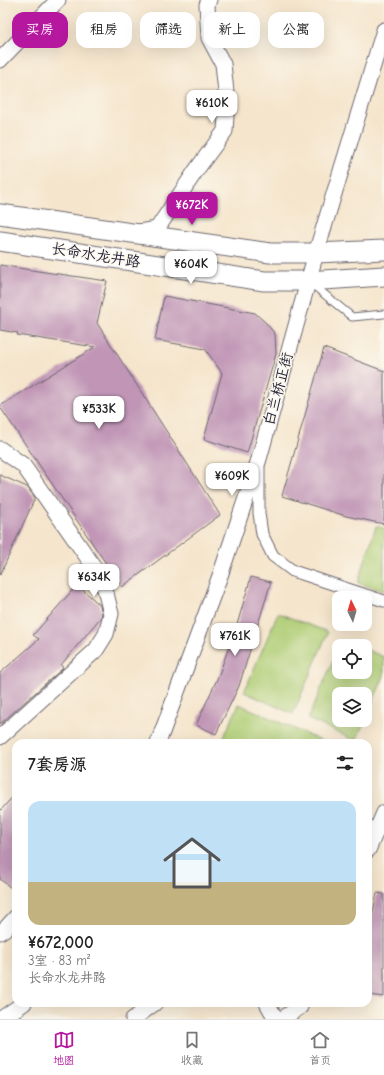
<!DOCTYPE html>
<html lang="zh">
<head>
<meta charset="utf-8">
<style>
  body { margin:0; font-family:"Comic Neue","LXGW WenKai TC",sans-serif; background:#f6f6f6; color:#222; height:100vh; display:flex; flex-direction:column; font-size:15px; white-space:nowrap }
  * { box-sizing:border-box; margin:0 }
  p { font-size:13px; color:#767676 }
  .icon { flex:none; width:22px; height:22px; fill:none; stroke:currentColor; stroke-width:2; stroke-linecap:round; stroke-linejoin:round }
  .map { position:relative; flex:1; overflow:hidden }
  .drawer { position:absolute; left:12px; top:739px; width:360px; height:268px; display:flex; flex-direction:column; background:#fff; border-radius:12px; box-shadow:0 4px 16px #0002 }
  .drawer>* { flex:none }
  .hud { position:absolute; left:12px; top:12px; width:360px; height:36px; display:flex; gap:8px }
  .needle { width:26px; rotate:355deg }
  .buttons { position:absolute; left:332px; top:591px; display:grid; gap:8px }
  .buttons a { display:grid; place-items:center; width:40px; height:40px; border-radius:8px; background:#fff; box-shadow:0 4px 16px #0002; font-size:20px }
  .price { position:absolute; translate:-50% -34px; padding:0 9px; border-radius:8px; background:#fff; color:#222; font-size:13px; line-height:26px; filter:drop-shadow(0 1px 2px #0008) }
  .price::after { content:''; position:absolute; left:50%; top:24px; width:12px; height:9px; margin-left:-6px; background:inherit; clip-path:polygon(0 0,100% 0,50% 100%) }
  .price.current { background:#b5179e; color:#fff }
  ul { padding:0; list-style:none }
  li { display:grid; align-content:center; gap:8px; height:212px; padding:0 16px }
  li span { display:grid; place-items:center; height:124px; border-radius:12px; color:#555 }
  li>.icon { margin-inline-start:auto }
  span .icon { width:72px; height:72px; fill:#fffc; stroke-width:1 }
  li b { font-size:17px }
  h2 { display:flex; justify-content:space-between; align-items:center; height:48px; padding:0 16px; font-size:17px }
  .chip { padding:0 14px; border-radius:12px; background:#fff; box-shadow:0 4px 16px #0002; font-size:14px; line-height:36px }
  .chip.current { background:#b5179e; color:#fff }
  .tabs { display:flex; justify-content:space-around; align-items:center; height:56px; border-top:1px solid #e0e0e0; background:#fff; font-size:11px; color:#767676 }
  .tabs a { display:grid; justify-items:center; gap:2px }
  .tabs .current { color:#b5179e }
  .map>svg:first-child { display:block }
  .green { fill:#afcd74; stroke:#687858; fill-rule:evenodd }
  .building { fill:#c095b6 }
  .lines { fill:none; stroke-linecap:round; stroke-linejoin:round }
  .service-casing { stroke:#6c666e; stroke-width:9 }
  .pedestrian-casing { stroke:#6c666e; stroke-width:13 }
  .minor-casing { stroke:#6c666e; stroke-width:17 }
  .tertiary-casing { stroke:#6c666e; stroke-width:21 }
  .service { stroke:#fff; stroke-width:7 }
  .pedestrian { stroke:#fff; stroke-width:11 }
  .minor { stroke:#fff; stroke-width:15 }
  .tertiary { stroke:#fff; stroke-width:19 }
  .labels { text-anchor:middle; stroke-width:3; stroke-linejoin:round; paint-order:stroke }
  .street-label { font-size:15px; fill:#22223b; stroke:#fbf7ec }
</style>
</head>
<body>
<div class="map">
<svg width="384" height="1019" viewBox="0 0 384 1019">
  <rect width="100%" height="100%" fill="#fbf7ec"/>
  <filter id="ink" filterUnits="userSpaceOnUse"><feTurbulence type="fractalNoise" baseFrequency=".025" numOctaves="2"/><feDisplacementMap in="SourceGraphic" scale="8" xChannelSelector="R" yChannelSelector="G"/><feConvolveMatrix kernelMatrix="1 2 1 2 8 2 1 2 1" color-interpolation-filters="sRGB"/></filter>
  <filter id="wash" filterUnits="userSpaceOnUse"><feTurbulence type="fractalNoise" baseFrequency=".012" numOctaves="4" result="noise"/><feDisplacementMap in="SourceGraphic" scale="16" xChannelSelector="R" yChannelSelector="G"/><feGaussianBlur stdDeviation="0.9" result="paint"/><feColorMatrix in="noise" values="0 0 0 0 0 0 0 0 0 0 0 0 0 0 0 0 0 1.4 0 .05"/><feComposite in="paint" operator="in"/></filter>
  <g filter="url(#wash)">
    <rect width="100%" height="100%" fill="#f5e5cc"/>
    <path class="green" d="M 376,526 L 384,528 L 384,591 L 358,583 Z
      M 278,613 L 328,632 L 293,714 L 244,692 Z
      M 339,647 L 339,672 L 365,672 L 365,649 L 384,657 L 384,676 L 356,741 L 308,719 ZM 339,694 L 365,694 L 365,720 L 339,720 Z
      M 239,704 L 326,743 L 221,743 Z"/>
    <g id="blocks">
      <path class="building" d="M 0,265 L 31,270 L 107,281 L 97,323 L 220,515 L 122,587 L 0,407 L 0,406 L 95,347 L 17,335 L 18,333 L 0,330 Z
        M 164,296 L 255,313 L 266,323 L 275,334 L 276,354 L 247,453 L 204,439 L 222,373 L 205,349 L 155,340 Z
        M 324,348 L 384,371 L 384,524 L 346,516 L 282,496 Z
        M 0,475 L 27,487 L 35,498 L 0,575 Z
        M 251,577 L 271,582 L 239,686 L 216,734 L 196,725 L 218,677 L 236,628 Z
        M 77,585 L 100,605 L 102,614 L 101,617 L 61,665 L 63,668 L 0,724 L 0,673 L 39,639 L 33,635 Z
        M 16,793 L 16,892 L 0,879 L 0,811 Z
        M 377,893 L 384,894 L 384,997 L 368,995 L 368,936 Z"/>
    </g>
  </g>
  <g filter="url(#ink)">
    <use href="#blocks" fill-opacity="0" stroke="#6c666e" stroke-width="1"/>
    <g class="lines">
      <g class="service-casing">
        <path id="service" d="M 312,284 L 352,317 L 384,314"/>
      </g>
      <g class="pedestrian-casing">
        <path id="pedestrian" d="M 259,468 L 259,513 L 262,534 L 273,556 L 293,571 L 384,601"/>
      </g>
      <g class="minor-casing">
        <path id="minor" d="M 0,60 L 58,0
          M 139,232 L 157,229 L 197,169 L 225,131 L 227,101 L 223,64 L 209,38 L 207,5 L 209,0
          M 0,449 L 23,465 L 92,564 L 105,589 L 111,614 L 106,634 L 96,650 L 0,737
          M 158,743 L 221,573 L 259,459 L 316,253 L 384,30
          M 368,850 L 384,813
          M 0,932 L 6,928 L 16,917
          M 267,1003 L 276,1019
          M 1,1019 L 24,1003
          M 133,1019 L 155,1003
          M 282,1019 L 300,1007 L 301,1003"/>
      </g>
      <g class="tertiary-casing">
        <path id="tertiary" d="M 0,214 L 270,253 L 316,253 L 384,250
          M 0,241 L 264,281 L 308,281 L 384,276"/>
      </g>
      <use href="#service" class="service"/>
      <use href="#pedestrian" class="pedestrian"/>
      <use href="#minor" class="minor"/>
      <use href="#tertiary" class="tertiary"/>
    </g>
  </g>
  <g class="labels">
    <g class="street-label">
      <text transform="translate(96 255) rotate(9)" y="5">长命水龙井路</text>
      <text transform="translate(278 389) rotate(-75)" y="5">白兰桥正街</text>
    </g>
  </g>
</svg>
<div class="buttons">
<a><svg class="needle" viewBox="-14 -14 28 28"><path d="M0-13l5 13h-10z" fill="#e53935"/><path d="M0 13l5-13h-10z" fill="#767676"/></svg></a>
<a><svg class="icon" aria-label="locate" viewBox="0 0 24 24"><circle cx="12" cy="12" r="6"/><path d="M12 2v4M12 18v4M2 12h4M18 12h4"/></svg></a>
<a><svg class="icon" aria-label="layers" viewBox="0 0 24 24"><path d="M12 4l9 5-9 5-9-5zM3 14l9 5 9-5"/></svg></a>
</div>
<b class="price" style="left:212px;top:124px">¥610K</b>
<b class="price current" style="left:192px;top:226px">¥672K</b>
<b class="price" style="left:191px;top:285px">¥604K</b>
<b class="price" style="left:99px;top:430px">¥533K</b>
<b class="price" style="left:232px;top:497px">¥609K</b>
<b class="price" style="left:94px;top:598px">¥634K</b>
<b class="price" style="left:235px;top:657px">¥761K</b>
<div class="hud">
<a class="chip current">买房</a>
<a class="chip">租房</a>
<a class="chip">筛选</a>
<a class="chip">新上</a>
<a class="chip">公寓</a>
</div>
<section class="drawer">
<h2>7套房源<svg class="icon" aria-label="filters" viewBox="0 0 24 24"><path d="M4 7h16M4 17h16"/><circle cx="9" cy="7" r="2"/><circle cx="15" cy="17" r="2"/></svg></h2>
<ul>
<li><span style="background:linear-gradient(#bfe0f5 65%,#c2b280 0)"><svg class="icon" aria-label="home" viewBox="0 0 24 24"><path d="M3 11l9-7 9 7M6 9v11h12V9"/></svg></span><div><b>¥672,000</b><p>3室 · 83 m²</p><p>长命水龙井路</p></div></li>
</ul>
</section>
</div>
<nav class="tabs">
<a class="current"><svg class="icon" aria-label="map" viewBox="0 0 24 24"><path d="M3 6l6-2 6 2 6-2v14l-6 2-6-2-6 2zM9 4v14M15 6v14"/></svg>地图</a>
<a><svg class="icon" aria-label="saved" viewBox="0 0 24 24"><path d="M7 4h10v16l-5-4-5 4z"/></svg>收藏</a>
<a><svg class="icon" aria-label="home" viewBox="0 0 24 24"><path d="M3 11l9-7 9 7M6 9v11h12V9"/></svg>首页</a>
</nav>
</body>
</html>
